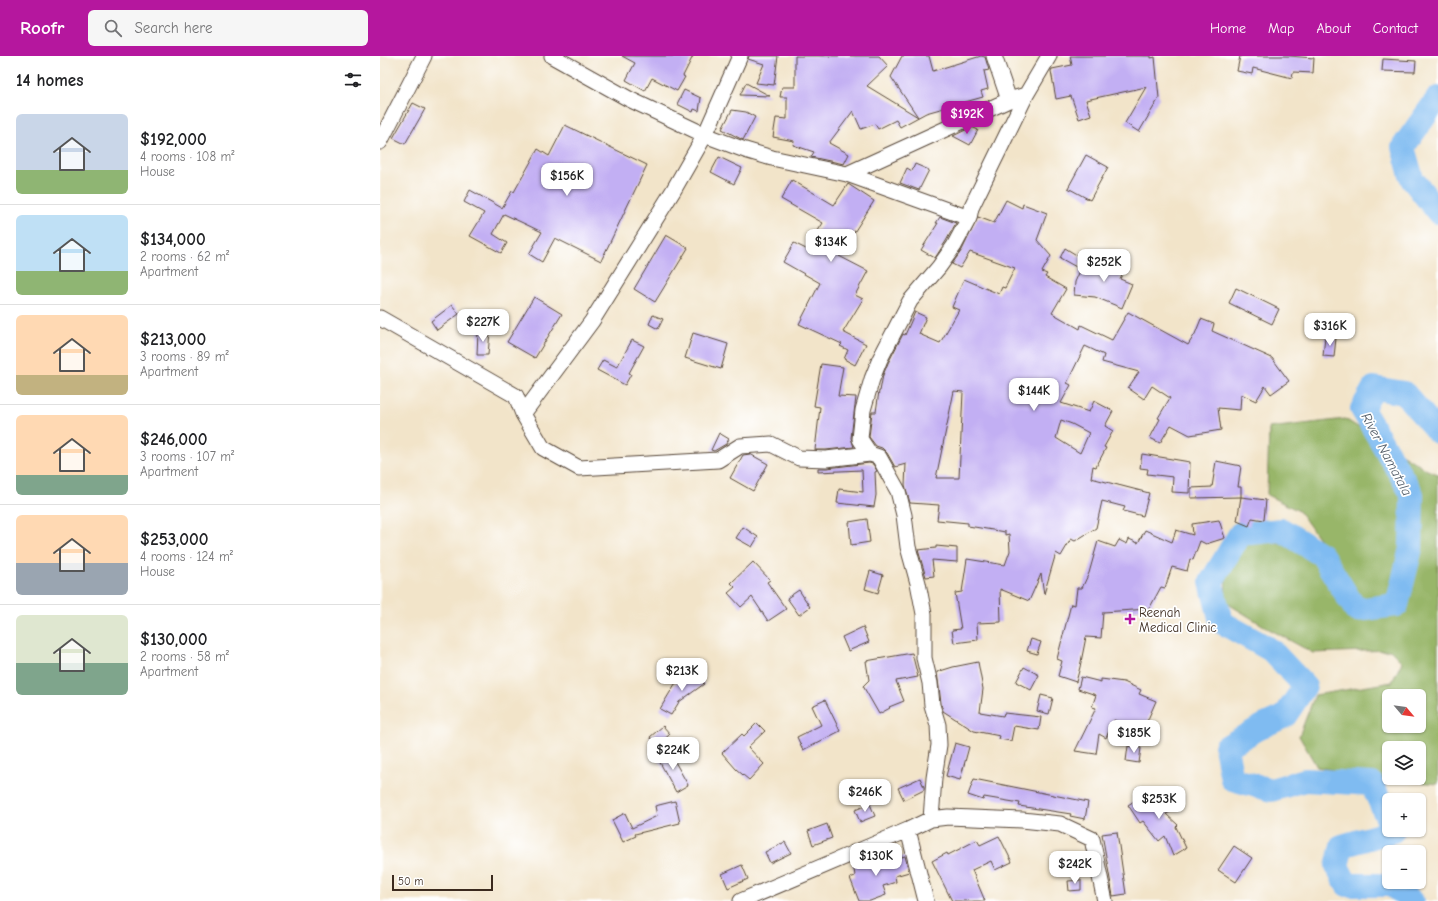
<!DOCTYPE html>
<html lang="en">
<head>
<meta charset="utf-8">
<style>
  body { margin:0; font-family:"Comic Neue",sans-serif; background:#f6f6f6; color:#202124; height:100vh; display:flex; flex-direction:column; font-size:15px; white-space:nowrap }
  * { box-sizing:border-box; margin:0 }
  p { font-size:13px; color:#757577 }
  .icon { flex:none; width:22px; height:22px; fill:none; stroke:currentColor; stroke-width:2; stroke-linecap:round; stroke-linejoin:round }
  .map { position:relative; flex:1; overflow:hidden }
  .panel { display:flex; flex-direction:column; background:#fff; width:380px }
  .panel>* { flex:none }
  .needle { width:26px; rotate:119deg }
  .controls { position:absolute; left:1002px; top:633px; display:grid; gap:8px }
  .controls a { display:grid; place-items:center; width:44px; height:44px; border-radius:6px; background:#fff; box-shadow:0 1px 3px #0004; font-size:20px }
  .scale { position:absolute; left:12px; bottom:10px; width:101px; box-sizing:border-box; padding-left:4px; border:2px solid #3b2a1e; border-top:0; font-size:11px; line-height:14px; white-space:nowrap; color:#3b2a1e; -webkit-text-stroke:3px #fff; paint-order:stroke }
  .price { position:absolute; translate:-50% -34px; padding:0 9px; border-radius:8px; background:#fff; color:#222; font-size:13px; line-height:26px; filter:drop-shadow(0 1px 2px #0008) }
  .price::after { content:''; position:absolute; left:50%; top:24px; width:12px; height:9px; margin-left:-6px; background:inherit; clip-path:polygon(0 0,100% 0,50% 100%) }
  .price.on { background:#b5179e; color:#fff }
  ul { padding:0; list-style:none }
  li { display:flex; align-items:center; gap:12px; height:100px; padding:0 16px }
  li+li { border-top:1px solid #e0e0e0 }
  li span { display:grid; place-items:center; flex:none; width:112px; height:80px; border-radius:6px; color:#555 }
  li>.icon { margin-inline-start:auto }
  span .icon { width:48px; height:48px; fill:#fffc; stroke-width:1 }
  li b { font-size:17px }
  h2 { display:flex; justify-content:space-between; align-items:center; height:48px; padding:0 16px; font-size:17px }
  header { display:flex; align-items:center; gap:24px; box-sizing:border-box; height:56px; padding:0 20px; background:#b5179e; color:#fff }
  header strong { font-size:19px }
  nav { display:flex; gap:22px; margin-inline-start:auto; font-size:14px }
  .search { width:280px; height:36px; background:#f6f6f6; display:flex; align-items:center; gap:10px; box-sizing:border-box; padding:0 14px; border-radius:6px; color:#757577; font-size:15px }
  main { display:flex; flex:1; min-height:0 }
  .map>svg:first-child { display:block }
  .forest { fill:#98b669; stroke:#6a7044; fill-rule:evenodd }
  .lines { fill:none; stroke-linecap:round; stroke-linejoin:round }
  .river { stroke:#7fbbf1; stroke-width:24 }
  .building { fill:#c2aff3; fill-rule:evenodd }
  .minor-casing { stroke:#564638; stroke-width:17 }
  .minor { stroke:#fff; stroke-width:15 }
  .poi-dot { fill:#b5179e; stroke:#fff; stroke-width:1.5 }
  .labels { text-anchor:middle; stroke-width:3.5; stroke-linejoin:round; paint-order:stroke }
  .poi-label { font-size:13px; fill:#3b2a1e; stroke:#fff; text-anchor:start }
  .water-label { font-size:14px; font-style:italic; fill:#535d68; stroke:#fff }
</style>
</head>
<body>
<header>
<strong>Roofr</strong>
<div class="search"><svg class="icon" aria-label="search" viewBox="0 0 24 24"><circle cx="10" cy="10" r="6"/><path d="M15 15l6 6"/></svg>Search here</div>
<nav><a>Home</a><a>Map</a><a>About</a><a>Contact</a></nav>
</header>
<main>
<section class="panel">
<h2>14 homes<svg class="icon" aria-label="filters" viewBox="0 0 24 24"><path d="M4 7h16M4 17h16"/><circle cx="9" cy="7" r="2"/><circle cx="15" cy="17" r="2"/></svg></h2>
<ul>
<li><span style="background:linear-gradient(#c9d6e8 70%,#8fb573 0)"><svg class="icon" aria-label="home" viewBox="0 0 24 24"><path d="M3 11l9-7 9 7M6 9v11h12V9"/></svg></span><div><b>$192,000</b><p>4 rooms · 108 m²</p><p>House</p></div></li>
<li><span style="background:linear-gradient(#bfe0f5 70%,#8fb573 0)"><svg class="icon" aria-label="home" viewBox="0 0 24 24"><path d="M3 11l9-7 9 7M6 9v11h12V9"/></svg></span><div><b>$134,000</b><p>2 rooms · 62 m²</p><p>Apartment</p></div></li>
<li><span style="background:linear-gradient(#ffd9b3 75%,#c2b280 0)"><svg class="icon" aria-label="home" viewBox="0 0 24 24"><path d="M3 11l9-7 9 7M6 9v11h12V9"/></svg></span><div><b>$213,000</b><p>3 rooms · 89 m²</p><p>Apartment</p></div></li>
<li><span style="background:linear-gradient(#ffd9b3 75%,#7fa58c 0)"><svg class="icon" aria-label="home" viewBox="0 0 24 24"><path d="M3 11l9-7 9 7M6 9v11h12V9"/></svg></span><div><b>$246,000</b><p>3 rooms · 107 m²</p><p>Apartment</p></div></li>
<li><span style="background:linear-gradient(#ffd9b3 60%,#9aa5b1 0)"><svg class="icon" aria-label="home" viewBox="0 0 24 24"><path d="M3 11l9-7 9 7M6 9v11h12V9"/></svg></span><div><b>$253,000</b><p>4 rooms · 124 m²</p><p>House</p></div></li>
<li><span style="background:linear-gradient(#dfe7d0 60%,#7fa58c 0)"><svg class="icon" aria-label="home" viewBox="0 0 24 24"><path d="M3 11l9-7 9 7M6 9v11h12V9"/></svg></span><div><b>$130,000</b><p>2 rooms · 58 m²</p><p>Apartment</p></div></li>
</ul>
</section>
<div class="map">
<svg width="1058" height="845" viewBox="0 0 1058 845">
  <rect width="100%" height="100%" fill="#fff"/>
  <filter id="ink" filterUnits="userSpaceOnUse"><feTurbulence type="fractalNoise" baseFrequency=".025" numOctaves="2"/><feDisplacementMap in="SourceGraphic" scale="8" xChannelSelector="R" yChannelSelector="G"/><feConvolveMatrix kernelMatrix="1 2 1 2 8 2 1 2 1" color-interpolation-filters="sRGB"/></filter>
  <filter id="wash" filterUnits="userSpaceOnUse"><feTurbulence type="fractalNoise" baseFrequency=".012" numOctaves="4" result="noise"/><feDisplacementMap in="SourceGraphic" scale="16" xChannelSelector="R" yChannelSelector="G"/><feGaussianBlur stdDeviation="0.9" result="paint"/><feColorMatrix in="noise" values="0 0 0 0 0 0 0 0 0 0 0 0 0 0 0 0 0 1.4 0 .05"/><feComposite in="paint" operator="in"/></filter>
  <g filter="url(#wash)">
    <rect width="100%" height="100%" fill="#f2e4c9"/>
    <path class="forest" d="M 965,363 L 1047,414 L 1058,418 L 1058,728 L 987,721 L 937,711 L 919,680 L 935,639 L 1012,626 L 1022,606 L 1010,594 L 933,597 L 889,573 L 845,546 L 846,515 L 861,491 L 878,484 L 910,488 L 934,499 L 963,545 L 975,533 L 919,455 L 887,439 L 889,372 ZM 1009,640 L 1039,640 L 1039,670 L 1009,670 ZM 1009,692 L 1039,692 L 1039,722 L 1009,722 Z"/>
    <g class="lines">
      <path class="river" d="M 1058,42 L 1023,91 L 1032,123 L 1058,156
        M 1009,766 L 992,728 L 925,724 L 891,734 L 852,723 L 846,691 L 883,670 L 905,660 L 925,630 L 891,594 L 841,566 L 831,526 L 860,478 L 902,474 L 942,499 L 976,554 L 1017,549 L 1031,492 L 1032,438 L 982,353 L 994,332 L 1024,337 L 1058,376
        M 1013,774 L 1013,775 L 962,790 L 957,810 L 967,829 L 1011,829 L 1032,845"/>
    </g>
    <g id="blocks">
      <path class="building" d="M 242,0 L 313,0 L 303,20 L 305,21 L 297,35 L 272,22 L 265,35 L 246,24 L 255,7 Z
        M 369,0 L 398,0 L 394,29 L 376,27 L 384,8 L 368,3 Z
        M 415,0 L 499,0 L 508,10 L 487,30 L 538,61 L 511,21 L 522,0 L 549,0 L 553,15 L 601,0 L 605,1 L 609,14 L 604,15 L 608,33 L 601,35 L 603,41 L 546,57 L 520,71 L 516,64 L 498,73 L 495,68 L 481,73 L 473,55 L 449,87 L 469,98 L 464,108 L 431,101 L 434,96 L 413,89 L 414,85 L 393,81 L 396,62 L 407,63 L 407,41 L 400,41 L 402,31 L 415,31 Z
        M 690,0 L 771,0 L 771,2 L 775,1 L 779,42 L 759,76 L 745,67 L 766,31 L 706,44 L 711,59 L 699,63 L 691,40 L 676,43 L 671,15 L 672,13 L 692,9 Z
        M 860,0 L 909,0 L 934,2 L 933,17 L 913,16 L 912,22 L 873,12 L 872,18 L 857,15 Z
        M 1003,3 L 1036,5 L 1035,16 L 1002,15 Z
        M 366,27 L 390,40 L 360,39 Z
        M 304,34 L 321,42 L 319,55 L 314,53 L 313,56 L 297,48 Z
        M 33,47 L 45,53 L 25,88 L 13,82 Z
        M 352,54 L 366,56 L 375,61 L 363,84 L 342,73 Z
        M 185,69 L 267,109 L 221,205 L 175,182 L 162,206 L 149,198 L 162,176 L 124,158 L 113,178 L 127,187 L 121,197 L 90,180 L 104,157 L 84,146 L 90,134 L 122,152 L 132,135 L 134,136 L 158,93 L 169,100 Z
        M 592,71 L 598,74 L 590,89 L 573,80 Z
        M 706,99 L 728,111 L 710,144 L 688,132 Z
        M 339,101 L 362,112 L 354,128 L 331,116 Z
        M 535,108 L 549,114 L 539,134 L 520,127 L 527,112 L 532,115 Z
        M 412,124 L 454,149 L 468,128 L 494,145 L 459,200 L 488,215 L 475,239 L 483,243 L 463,276 L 486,288 L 475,309 L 464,303 L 468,294 L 460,290 L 462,288 L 419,268 L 440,227 L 403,206 L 414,187 L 426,193 L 443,167 L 401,143 Z
        M 626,144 L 642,152 L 643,148 L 667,157 L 657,184 L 671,200 L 662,216 L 667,218 L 665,221 L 686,233 L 672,257 L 700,273 L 701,269 L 732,284 L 748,256 L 808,289 L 815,278 L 821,263 L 834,268 L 832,275 L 892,302 L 909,325 L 891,338 L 885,330 L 876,345 L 861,338 L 860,354 L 838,352 L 841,374 L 810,379 L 791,369 L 780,387 L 770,382 L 780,363 L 778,362 L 790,342 L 772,330 L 764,343 L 748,332 L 759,316 L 722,306 L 724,299 L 705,290 L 687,327 L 691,329 L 681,347 L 709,356 L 714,345 L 733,355 L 725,370 L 733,375 L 724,391 L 726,392 L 716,411 L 713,410 L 711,422 L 769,437 L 763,460 L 743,455 L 745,451 L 722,445 L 716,472 L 695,485 L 691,483 L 681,500 L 676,497 L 664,538 L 661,518 L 649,545 L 620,533 L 621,566 L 597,567 L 598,584 L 574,587 L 572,574 L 581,573 L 575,537 L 582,536 L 587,503 L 625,509 L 630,495 L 629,478 L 625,479 L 625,476 L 588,470 L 588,467 L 557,464 L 559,449 L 530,447 L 525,429 L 526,408 L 515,411 L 507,397 L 502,392 L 496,390 L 489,381 L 492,356 L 496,356 L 499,335 L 500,335 L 503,319 L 508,307 L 523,278 L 525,279 L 535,256 L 546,261 L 539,278 L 560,287 L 579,254 L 572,251 L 584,223 L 619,238 L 622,231 L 625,232 L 635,212 L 590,196 L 580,212 L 572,208 L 582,194 L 598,161 L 614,167 ZM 574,335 L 583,336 L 579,422 L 556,422 ZM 681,364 L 692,368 L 709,377 L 700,397 L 676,382 Z
        M 560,161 L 576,167 L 566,185 L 555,202 L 541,194 L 558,167 L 556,167 Z
        M 286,179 L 308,192 L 275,246 L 254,233 Z
        M 685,192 L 703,203 L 698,212 L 680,202 Z
        M 736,200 L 748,205 L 740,223 L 752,228 L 742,252 L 715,241 L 694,239 L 695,226 L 703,208 L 728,218 Z
        M 856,232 L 899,253 L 892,268 L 849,247 Z
        M 154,241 L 182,258 L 155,302 L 127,286 Z
        M 72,249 L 79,258 L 57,274 L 51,265 Z
        M 273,259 L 283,263 L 278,273 L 269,268 Z
        M 98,275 L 110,275 L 108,299 L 97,299 Z
        M 313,277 L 348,288 L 341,313 L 305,302 Z
        M 945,281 L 956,282 L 954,301 L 943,300 Z
        M 252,284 L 264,290 L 249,317 L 251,318 L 245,329 L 217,314 L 223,304 L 237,311 Z
        M 441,308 L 463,311 L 458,340 L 476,341 L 471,382 L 474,391 L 446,394 L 435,394 L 440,351 L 434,350 Z
        M 339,377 L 349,383 L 346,388 L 334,395 L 331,394 Z
        M 370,398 L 388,408 L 373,435 L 350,422 L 363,399 Z
        M 762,398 L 810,406 L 809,437 L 792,436 L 793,421 L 767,418 L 768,413 L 760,412 Z
        M 836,405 L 861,410 L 858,431 L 861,431 L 861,441 L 811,442 L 811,432 L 832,431 Z
        M 489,407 L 493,408 L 497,415 L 495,416 L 496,439 L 494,451 L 457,447 L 459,433 L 483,436 L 482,414 L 438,416 L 438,412 L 447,412 Z
        M 861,441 L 886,444 L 884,464 L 872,462 L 869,470 L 857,465 Z
        M 487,463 L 490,486 L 471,489 L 469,466 Z
        M 839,464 L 845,482 L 826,488 L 820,485 L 813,504 L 810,503 L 807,515 L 792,511 L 785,532 L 781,531 L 769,553 L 723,556 L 721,582 L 706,581 L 700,611 L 696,626 L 678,620 L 682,605 L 677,603 L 691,548 L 695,549 L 697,532 L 702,532 L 709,517 L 718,485 L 735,491 L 739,484 L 747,488 L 749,483 L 758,487 L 765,474 L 792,486 L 796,474 L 813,479 L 812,468 Z
        M 363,471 L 378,481 L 372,491 L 356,482 Z
        M 556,490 L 577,492 L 577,506 L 552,504 L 554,520 L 546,521 L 538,494 L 556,492 Z
        M 373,506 L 390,524 L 387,526 L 406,553 L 388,565 L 372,541 L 361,551 L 348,537 L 355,531 L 351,527 Z
        M 490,515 L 503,519 L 498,537 L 485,533 Z
        M 419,534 L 430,551 L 419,559 L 407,542 Z
        M 483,571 L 489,586 L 468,595 L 462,581 Z
        M 651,583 L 661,586 L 657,598 L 647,595 Z
        M 532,597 L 538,621 L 516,625 L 524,645 L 509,651 L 510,652 L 499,658 L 483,630 L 489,624 L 486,605 Z
        M 598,606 L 603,633 L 600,656 L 623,660 L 624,657 L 661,661 L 659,674 L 634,670 L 631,685 L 619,683 L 620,680 L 594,675 L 563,655 L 561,647 L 557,616 L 573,611 Z
        M 644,611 L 659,619 L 651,634 L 636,626 Z
        M 314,614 L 324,628 L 299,646 L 291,659 L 280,653 L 295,628 Z
        M 701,621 L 721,626 L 721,623 L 744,626 L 761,634 L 759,638 L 776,645 L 762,677 L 734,664 L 726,682 L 719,678 L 716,698 L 695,695 L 716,652 L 712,651 L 716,639 L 698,633 Z
        M 661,639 L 673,642 L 669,658 L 657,655 Z
        M 445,644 L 460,675 L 423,694 L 417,681 L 441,669 L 432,650 Z
        M 377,667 L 385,675 L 368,691 L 384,708 L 369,724 L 356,713 L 342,697 L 362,678 L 364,680 Z
        M 283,670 L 290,678 L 277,690 L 270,681 Z
        M 575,687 L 589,691 L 580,724 L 566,720 Z
        M 748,690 L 761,692 L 759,707 L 746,705 Z
        M 289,695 L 308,729 L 296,736 L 277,701 Z
        M 540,722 L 544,731 L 544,734 L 524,744 L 518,732 Z
        M 594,723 L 708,746 L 705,763 L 690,760 L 691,758 L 639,750 L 640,747 L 604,741 L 603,744 L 588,739 Z
        M 783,735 L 792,755 L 786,758 L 798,769 L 796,771 L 806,792 L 793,800 L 785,780 L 779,785 L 763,765 L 760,767 L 748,749 L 762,740 L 764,744 Z
        M 295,745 L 300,767 L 255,778 L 256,780 L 243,786 L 232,764 L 245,757 L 252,772 L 277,760 L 275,750 Z
        M 490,748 L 495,760 L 480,766 L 475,754 Z
        M 447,768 L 452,782 L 433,789 L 428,775 Z
        M 737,776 L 746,838 L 733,840 L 722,778 Z
        M 619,780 L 632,806 L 615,814 L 611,805 L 592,814 L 605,845 L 572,845 L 552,805 L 567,797 L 568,799 L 597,784 L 600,789 Z
        M 405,786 L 411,797 L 390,807 L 385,796 Z
        M 854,790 L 872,802 L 856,826 L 838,814 Z
        M 493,800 L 495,809 L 525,800 L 529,816 L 515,820 L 516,826 L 503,830 L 506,839 L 490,845 L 479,845 L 470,822 L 475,820 L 473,807 Z
        M 362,809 L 368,823 L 348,832 L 342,818 Z
        M 701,824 L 701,834 L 689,835 L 688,825 Z"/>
    </g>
  </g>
  <g filter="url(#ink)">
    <use href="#blocks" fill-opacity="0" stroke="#564638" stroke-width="1"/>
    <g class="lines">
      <g class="minor-casing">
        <path id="minor" d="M 172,0 L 249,43 L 325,79 L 365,94 L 392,102 L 467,118 L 589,162
          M 614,0 L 629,44
          M 0,86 L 44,0
          M 467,118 L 629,44 L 646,39
          M 0,262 L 136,340 L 143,358 L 163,392 L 199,412 L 338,404 L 360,390 L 391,388 L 419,402 L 446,403 L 490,398
          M 143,358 L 212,265 L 293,135 L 325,79 L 360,0
          M 551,763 L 554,722 L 559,689 L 558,669 L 552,649 L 550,627 L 544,602 L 544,558 L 538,527 L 528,491 L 524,459 L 518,435 L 499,401 L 490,398 L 480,383 L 483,354 L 492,323 L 500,303 L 530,245 L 559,211 L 574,190 L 589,162 L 591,152 L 607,119 L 646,39 L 669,0
          M 528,774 L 546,845
          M 361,845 L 528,774 L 551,763 L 568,761 L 642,764 L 680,768 L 712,783 L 725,845"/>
      </g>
      <use href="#minor" class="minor"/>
    </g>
  </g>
  <path class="poi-dot" d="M748 557h4v4h4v4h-4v4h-4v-4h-4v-4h4z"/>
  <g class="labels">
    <g class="poi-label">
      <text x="759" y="561">Reenah<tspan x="759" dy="15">Medical Clinic</tspan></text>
    </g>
    <g class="water-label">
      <text transform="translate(1007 398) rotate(62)" y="5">River Namatala</text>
    </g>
  </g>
</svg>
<div class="controls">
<a><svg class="needle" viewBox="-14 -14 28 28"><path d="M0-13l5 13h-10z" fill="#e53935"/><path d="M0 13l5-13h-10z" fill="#757577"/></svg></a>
<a><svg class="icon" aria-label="layers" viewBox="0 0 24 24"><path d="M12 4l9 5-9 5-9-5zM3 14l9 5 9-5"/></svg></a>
<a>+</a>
<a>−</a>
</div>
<div class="scale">50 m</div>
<b class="price on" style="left:587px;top:79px">$192K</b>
<b class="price" style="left:187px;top:141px">$156K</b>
<b class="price" style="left:451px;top:207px">$134K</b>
<b class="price" style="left:724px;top:227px">$252K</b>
<b class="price" style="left:103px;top:287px">$227K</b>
<b class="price" style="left:950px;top:291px">$316K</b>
<b class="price" style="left:654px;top:356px">$144K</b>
<b class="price" style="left:302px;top:636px">$213K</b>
<b class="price" style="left:754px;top:698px">$185K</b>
<b class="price" style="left:293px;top:715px">$224K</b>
<b class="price" style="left:485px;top:757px">$246K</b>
<b class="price" style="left:779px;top:764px">$253K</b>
<b class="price" style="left:496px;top:821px">$130K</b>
<b class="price" style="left:695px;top:829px">$242K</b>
</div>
</main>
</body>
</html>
